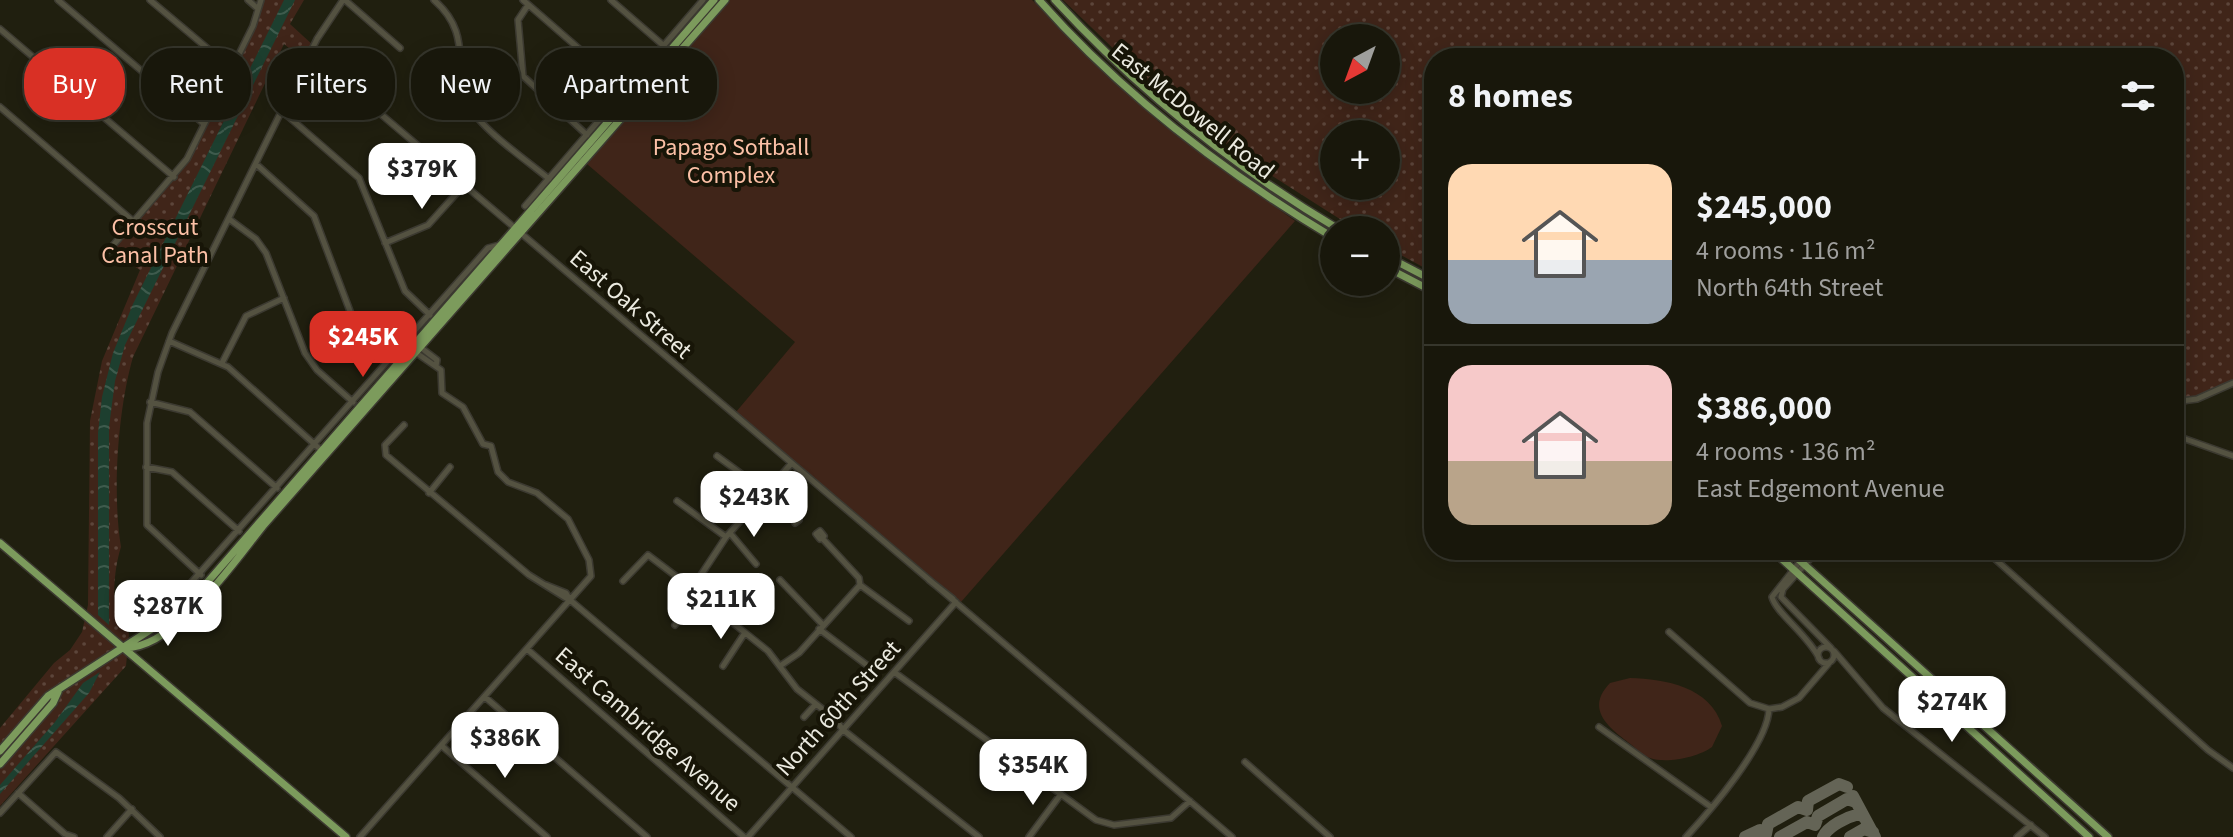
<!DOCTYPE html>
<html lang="en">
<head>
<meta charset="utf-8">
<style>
  body { margin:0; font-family:"Source Sans 3",sans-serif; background:#212014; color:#f1f3f6; height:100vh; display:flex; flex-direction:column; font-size:30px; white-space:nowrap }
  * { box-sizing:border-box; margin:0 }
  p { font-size:26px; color:#9f9f9d }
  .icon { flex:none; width:44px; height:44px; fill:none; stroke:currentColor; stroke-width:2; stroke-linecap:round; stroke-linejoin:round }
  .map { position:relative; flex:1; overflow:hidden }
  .panel { position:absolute; left:1424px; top:48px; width:760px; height:512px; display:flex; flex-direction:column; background:#18170b; border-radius:32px; box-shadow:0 4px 20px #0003,0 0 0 2px #36362c }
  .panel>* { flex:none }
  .guide { position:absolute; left:24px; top:48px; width:760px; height:72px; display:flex; gap:16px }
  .needle { width:52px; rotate:221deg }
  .controls { position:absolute; left:1320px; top:24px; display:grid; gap:16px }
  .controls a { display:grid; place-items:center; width:80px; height:80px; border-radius:50%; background:#18170b; box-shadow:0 4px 20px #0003,0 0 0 2px #36362c; font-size:40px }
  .price { position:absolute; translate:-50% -68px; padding:0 18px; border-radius:16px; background:#fff; color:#222; font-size:26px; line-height:52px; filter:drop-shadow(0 2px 4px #0008) }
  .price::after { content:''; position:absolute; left:50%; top:48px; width:24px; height:18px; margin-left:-12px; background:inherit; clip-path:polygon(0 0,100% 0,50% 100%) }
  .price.on { background:#d93025; color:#fff }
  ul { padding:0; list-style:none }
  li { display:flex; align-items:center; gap:24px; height:200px; padding:0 24px }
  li+li { border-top:2px solid #36362c }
  li span { display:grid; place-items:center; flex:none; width:224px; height:160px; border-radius:24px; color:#555 }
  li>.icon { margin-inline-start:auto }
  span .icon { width:96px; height:96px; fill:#fffc; stroke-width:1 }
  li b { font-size:34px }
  h2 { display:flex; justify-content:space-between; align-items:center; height:96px; padding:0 24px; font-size:34px }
  .tag { padding:0 28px; border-radius:32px; background:#18170b; box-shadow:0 4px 20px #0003,0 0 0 2px #36362c; font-size:28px; line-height:72px }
  .tag.on { background:#d93025; color:#fff }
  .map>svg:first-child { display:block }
  .park { fill:url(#park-dots); fill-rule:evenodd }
  .garden { fill:#402519 }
  .water { fill:url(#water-waves) }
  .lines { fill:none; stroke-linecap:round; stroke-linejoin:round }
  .taxiway { stroke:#646456; stroke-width:12 }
  .minor-casing { stroke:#3c3a31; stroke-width:8 }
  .major-casing { stroke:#3c3a31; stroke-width:10 }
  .minor { stroke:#545241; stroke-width:5 }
  .major { stroke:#7c9b5c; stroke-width:7 }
  .labels { text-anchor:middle; stroke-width:8; stroke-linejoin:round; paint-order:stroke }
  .street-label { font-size:24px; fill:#ebeae0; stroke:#171507 }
  .park-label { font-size:24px; fill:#fcc0a6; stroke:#171507 }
</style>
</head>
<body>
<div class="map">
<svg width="2233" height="837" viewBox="0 0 2233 837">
  <defs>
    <pattern id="park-dots" width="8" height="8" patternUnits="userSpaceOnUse" patternTransform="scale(2)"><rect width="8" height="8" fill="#402519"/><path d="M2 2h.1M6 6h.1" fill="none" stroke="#5c453a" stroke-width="1.8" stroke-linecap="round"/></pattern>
    <pattern id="water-waves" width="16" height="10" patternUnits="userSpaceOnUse" patternTransform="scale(2)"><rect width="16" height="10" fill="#1d3f2f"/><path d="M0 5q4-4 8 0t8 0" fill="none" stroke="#3e5b4d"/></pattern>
  </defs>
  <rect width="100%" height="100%" fill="#201f0f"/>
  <path class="park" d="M 261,0 L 304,0 L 290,24 L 314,46 L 306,62 L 284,44 L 133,357 C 118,409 112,493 121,547 C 115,565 111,599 118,617 C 121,623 126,627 129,633 L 126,666 L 0,806 L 0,728 L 54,663 L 70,650 L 82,632 L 88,605 L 90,421 L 102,361 L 140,270 L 109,250 L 184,164 L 253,26 Z
    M 1063,0 L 2233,0 L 2233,387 L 2174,409 L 2174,58 L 1434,58 L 1434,273 L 1386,247 L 1386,230 L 1357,230 L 1241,156 L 1148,82 ZM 1334,38 L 1386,38 L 1386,90 L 1334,90 ZM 1334,134 L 1386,134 L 1386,186 L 1334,186 Z"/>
  <path class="garden" d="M 729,0 L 1032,0 L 1159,122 L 1295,221 L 961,602 L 736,412 L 795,342 L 587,164 Z
    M 1630,678 C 1665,679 1711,687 1722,726 L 1712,747 C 1699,757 1666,764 1650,758 C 1643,756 1636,748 1629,743 C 1608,727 1585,709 1610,683 Z"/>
  <path class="water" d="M 284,0 L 295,0 L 125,345 L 115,381 L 109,427 L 109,625 L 98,615 L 98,433 L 102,397 L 113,353 L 133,304 Z
    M 100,672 L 89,693 L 0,794 L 0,785 L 55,722 L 83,683 Z"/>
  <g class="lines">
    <path class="taxiway" d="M 1853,796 L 1875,837
      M 1745,837 L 1760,830 L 1766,834 L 1768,824 L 1798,807 L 1807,810 L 1808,801 L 1839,784 L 1847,787
      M 1780,837 L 1807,822 L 1815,825 L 1818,816 L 1847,799 L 1856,802
      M 1823,837 C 1828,826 1847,817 1859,814 L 1864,817
      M 1850,837 L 1864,829 L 1873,832"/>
    <g class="minor-casing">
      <path id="minor" d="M 58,0 L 204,124
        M 150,0 L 232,69
        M 248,0 L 257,8
        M 345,0 L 400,48
        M 434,0 C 474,35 451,67 471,108 C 482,130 529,162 549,179
        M 523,0 L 638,100
        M 611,0 L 664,46
        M 528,5 L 518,20 L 523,76 L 587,135
        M 0,29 L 174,177
        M 310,54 L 1232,837
        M 453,88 L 464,85
        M 0,107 L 134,222
        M 282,111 L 359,178 L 405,291 L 430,315
        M 256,164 L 314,216 L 353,319 L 361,332 L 391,359
        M 525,206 L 703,0
        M 229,219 L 256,239 L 266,253 L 305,353 L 317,370 L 353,402
        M 385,243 L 428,225 L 464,185
        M 109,250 L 187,159 L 253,26 L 261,0
        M 169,341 L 228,367 L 321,450
        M 420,347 L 437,360 L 436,366
        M 222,363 L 246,316 L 284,298
        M 150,402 L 190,412 L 277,488
        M 2174,402 L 2197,399 L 2233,383
        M 404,425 L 385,445 L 386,455 L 529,575 L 569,600
        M 2174,435 L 2233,456
        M 717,456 L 766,492
        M 146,467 L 172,472 L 239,531
        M 770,488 L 793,515
        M 429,493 L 450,467
        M 677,501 L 726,537
        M 796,515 L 799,520 L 795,523 L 792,517 Z
        M 820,531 L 824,536 L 820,539 L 816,534 Z
        M 730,533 L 756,564
        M 822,538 L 859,578 L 860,585 L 909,621
        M 1809,550 L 1772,597 C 1776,613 1808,635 1819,658
        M 1818,550 L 1783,589 L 1781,597 L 1831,648
        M 1985,550 L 2208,750 L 2233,768
        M 201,575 L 147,525 L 147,423 L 158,372 L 172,333 L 317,39 L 343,0
        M 780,580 L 823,625
        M 929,580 L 953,599
        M 623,581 L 648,555 L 677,577 L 695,584 L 713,607 L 768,651 L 797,689 L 835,719 L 843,730
        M 695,584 L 726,537 L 791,464
        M 546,585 L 566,593 L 570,600 L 851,837
        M 181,594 L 488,248 L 503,244
        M 675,625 L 700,590
        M 819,629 L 868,666
        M 1669,632 L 1750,703 L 1769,709 L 1782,707 L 1799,698 L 1830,662
        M1818 655a8 8 0 1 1 16 0a8 8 0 1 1-16 0Z
        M 527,649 L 744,837
        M 1834,651 L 1883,708 L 2045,837
        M 723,666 L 744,634
        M 780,666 L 799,653 L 860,585
        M 894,672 L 1096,820 L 1114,825 L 1171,818 L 1190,801
        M 485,697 L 647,837
        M 804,717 L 815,705
        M 1599,727 L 1711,807
        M 842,729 L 979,837
        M 442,746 L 547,837
        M 1245,762 L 1330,837
        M 18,793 L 65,834 L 74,837
        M 0,813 L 56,752 L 119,798 L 160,837
        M 107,837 L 132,809
        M 360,837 L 591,576 L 589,560 L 568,519 L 537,493 L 508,482 L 498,472 L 491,446 L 483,444 L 463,407 L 442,393 L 441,370 L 415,352
        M 748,837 L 956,602
        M 1029,837 L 1061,794
        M 1686,837 C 1710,811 1768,744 1769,709
        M 2017,837 L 2031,825"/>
    </g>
    <g class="major-casing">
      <path id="major" d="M 1039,0 C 1122,94 1227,174 1334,238
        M 1055,0 C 1138,90 1235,168 1340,230
        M 1386,256 L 1434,281
        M 1386,267 L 1434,292
        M 0,543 L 346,837
        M 1772,550 L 2089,837
        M 1788,550 L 2108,837
        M 123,648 C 174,650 234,562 263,526 L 725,0
        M 0,751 L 48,696 L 164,621 L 205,585 L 714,0
        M 0,764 L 53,703 L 58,692"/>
    </g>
    <use href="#minor" class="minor"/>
    <use href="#major" class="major"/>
  </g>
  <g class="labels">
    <g class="street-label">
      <text transform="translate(1193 111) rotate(39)" y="8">East McDowell Road</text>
      <text transform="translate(631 304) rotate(41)" y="8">East Oak Street</text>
      <text transform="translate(838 708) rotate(-48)" y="8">North 60th Street</text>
      <text transform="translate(648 729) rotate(41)" y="8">East Cambridge Avenue</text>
    </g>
    <g class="park-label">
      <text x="731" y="155">Papago Softball<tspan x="731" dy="28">Complex</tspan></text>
      <text x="155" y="235">Crosscut<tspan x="155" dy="28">Canal Path</tspan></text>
    </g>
  </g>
</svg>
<div class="controls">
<a><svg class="needle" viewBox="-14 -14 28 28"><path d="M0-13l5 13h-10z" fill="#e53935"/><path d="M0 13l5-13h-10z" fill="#9f9f9d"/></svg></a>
<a>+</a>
<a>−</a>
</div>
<b class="price" style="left:422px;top:211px">$379K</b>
<b class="price on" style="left:363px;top:379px">$245K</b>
<b class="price" style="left:754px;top:539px">$243K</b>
<b class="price" style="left:721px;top:641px">$211K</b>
<b class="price" style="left:168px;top:648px">$287K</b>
<b class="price" style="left:1952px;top:744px">$274K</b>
<b class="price" style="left:505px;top:780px">$386K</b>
<b class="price" style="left:1033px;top:807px">$354K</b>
<div class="guide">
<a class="tag on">Buy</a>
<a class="tag">Rent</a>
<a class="tag">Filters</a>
<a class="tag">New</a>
<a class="tag">Apartment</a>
</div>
<section class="panel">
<h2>8 homes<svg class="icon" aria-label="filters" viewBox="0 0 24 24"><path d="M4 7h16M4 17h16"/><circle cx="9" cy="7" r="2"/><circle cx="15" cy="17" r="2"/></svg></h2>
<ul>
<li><span style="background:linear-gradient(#ffd9b3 60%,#9aa5b1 0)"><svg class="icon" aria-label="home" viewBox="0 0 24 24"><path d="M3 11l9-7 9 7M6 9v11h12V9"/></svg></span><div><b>$245,000</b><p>4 rooms · 116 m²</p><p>North 64th Street</p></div></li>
<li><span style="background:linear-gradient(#f6c9c9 60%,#b9a48a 0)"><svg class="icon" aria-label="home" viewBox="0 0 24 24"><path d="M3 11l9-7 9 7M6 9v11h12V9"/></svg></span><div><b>$386,000</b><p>4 rooms · 136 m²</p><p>East Edgemont Avenue</p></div></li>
</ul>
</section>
</div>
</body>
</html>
